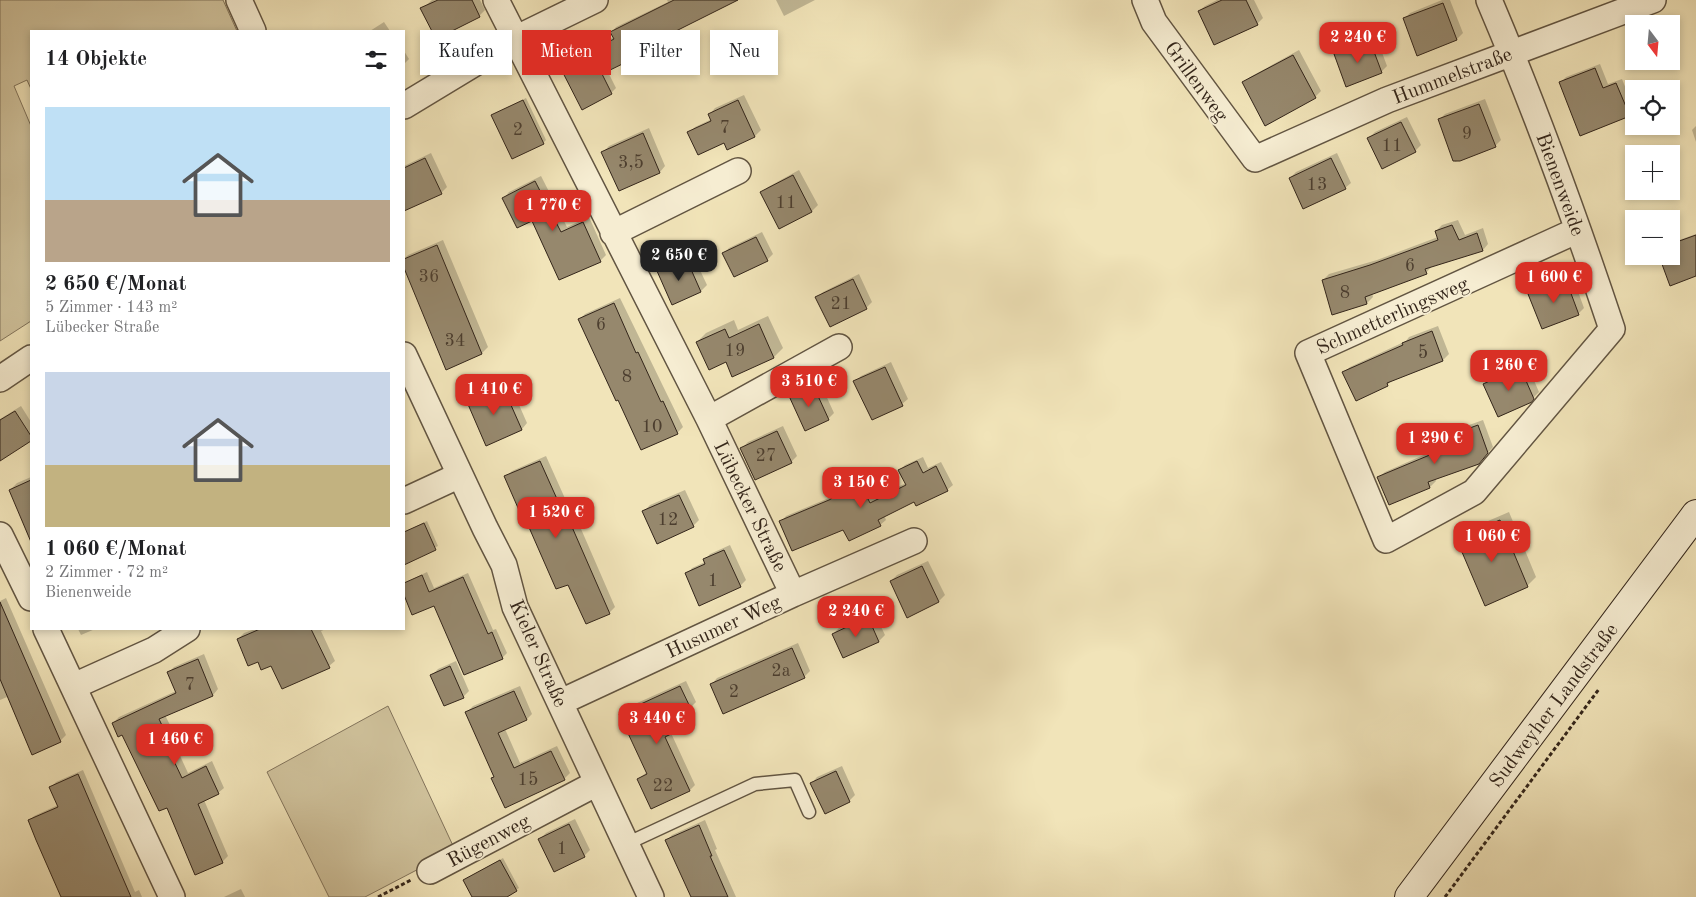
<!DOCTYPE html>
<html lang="de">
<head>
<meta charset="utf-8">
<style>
  body { margin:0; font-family:"Old Standard TT",serif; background:#f6f6f6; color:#202124; height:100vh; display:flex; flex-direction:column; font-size:19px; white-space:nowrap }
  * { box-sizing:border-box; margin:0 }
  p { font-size:16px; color:#757577 }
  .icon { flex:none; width:28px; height:28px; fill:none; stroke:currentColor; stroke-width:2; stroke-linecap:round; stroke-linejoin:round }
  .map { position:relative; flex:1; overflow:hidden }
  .panel { position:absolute; left:30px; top:30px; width:375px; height:600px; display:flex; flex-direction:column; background:#fff; border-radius:0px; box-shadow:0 2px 8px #0003 }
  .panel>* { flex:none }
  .banner { position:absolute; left:420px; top:30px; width:475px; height:45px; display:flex; gap:10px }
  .needle { width:32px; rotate:164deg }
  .tools { position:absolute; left:1625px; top:15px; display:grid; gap:10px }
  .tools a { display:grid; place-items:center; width:55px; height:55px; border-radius:0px; background:#fff; box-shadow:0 2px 8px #0003; font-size:25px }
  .price { position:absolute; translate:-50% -42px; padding:0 11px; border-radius:10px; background:#d93025; color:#fff; font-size:16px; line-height:32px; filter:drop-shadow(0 1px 2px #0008) }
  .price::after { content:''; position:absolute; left:50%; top:30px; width:15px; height:11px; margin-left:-8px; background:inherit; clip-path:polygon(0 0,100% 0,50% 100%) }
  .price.active { background:#222; color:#fff }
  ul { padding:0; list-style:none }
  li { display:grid; align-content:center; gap:10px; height:265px; padding:0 15px }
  li span { display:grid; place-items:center; height:155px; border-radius:0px; color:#555 }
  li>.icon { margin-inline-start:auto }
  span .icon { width:90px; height:90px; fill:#fffc; stroke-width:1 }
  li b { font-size:21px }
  h2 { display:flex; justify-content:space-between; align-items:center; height:60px; padding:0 15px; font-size:21px }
  .chip { padding:0 18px; border-radius:0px; background:#fff; box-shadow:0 2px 8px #0003; font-size:18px; line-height:45px }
  .chip.active { background:#d93025; color:#fff }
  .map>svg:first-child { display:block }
  .green { fill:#d1c49e; stroke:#82745c }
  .shadow { fill:#0003 }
  .building { fill:#96886d; stroke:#33251a }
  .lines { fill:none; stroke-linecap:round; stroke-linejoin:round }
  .lane-casing { stroke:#625542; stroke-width:15 }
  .street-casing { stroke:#625542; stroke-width:28 }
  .secondary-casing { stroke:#33251a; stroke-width:30 }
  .path { stroke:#33251a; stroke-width:3; stroke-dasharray:4 2.5; stroke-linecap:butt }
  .lane { stroke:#f6edd2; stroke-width:12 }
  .street { stroke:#f6edd2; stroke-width:25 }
  .secondary { stroke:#f6edd2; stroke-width:28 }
  .labels { text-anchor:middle; stroke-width:4; stroke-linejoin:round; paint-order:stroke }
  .number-label { font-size:18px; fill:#4c3e2f }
  .street-label { font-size:20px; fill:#33251a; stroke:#f6edd2 }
</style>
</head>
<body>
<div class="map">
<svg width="1696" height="897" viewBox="0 0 1696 897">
  <rect width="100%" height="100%" fill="#f1e4b9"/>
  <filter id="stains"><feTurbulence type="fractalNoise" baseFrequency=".004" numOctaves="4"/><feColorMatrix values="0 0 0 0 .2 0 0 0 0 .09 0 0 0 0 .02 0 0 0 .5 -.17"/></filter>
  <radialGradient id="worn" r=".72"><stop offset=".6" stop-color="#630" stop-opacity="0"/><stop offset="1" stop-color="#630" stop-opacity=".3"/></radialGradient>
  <path class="green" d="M 0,0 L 223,0 L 237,31 L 31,31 L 31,89 L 27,80 L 14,86 L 31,126 L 31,321 L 0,341 Z
    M 388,706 L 455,850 L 365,897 L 329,897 L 267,772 Z"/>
  <path class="shadow" d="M 432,0 L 480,0 L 485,10 L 479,16 L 422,9 Z
    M 667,0 L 719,0 L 661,37 L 663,40 L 658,45 L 607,70 L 616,88 L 611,93 L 561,67 L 566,62 L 614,37 L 612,32 L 616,27 L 668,2 Z
    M 776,0 L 815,0 L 784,16 Z
    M 1217,0 L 1254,0 L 1263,18 L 1257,24 L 1199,11 L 1205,6 Z
    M 1442,0 L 1450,0 L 1463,33 L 1457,39 L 1418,54 L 1404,19 L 1410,13 Z
    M 384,22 L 390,31 L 370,31 Z
    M 1376,36 L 1387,66 L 1381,72 L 1335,55 L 1341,49 Z
    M 1299,50 L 1321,91 L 1315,97 L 1244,82 L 1250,77 Z
    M 404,51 L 409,59 L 404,64 Z
    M 1600,64 L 1608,84 L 1622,79 L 1634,109 L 1629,115 L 1561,82 L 1566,77 Z
    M 744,95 L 761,130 L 755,136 L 728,148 L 724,141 L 689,133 L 695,127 L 712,119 L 710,114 L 715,108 Z
    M 526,98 L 546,140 L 543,143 L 493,115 Z
    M 1485,99 L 1501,140 L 1495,146 L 1455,162 L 1439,120 L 1445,114 Z
    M 1407,117 L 1421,145 L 1415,151 L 1369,138 L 1375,132 Z
    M 1696,126 L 1696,142 L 1692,130 Z
    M 649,128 L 665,166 L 660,172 L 619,190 L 603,152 L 609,146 Z
    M 431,153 L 447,187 L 441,193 L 407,208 L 404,202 L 404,166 Z
    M 1337,153 L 1351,183 L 1345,188 L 1290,178 L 1296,172 Z
    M 799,170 L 818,205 L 812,211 L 780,227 L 762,193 L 768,187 Z
    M 541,176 L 567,227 L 589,217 L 606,255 L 600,261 L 533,219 L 504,198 L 509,192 Z
    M 1458,220 L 1465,235 L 1483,228 L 1488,244 L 1483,250 L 1432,266 L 1426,273 L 1372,293 L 1373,297 L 1367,303 L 1333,313 L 1323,280 L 1329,274 L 1377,260 L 1438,237 L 1436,231 L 1442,225 Z
    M 762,232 L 773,254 L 767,260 L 723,254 L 729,248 Z
    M 1696,234 L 1696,275 L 1671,256 L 1671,243 Z
    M 443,240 L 488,347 L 482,353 L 447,368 L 404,265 L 404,259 L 408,255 Z
    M 692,253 L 707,285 L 701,291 L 673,303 L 658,272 L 664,266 Z
    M 859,274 L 872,302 L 866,308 L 817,298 L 823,292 Z
    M 1572,275 L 1584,308 L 1578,314 L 1530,294 L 1535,288 Z
    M 620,298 L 683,427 L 677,433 L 579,320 L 585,314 Z
    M 768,316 L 783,348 L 774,357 L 733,375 L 726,361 L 697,342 L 706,333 L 734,320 L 738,330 Z
    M 1438,326 L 1449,354 L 1443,360 L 1394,379 L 1387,385 L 1344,372 L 1350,367 L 1406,341 L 1409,337 Z
    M 891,362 L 908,399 L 902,404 L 873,419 L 855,382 L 861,376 Z
    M 1526,362 L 1539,392 L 1531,400 L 1485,384 L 1491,378 Z
    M 819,380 L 834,413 L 828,419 L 791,397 L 797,391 Z
    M 509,382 L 527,423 L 522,429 L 468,403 L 474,397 Z
    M 21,406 L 31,422 L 31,439 L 2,458 L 0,456 L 0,419 Z
    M 1483,420 L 1493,447 L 1485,456 L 1435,478 L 1436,481 L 1430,487 L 1390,504 L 1379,477 L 1385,472 L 1444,446 L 1441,439 L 1447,433 Z
    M 783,426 L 797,456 L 791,462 L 742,448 L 748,442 Z
    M 546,456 L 576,523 L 578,522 L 615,607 L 609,613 L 568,583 L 525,514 L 506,477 L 512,471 Z
    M 923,457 L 928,468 L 941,462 L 953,485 L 947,490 L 914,501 L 884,515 L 886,520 L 880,525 L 844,528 L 781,522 L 786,516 L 836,495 L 866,479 L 875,498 L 906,483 L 900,470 L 905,465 Z
    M 31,477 L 31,529 L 10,490 L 17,483 Z
    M 685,490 L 699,520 L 693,526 L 644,511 L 650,505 Z
    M 1509,512 L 1536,577 L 1527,586 L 1458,539 L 1467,530 Z
    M 427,521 L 438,546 L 405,563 L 404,532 Z
    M 730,545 L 746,580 L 740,586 L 687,574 L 692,568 L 705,562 L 705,560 L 710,554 Z
    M 928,561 L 945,595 L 939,601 L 908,616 L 891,581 L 897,575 Z
    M 427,572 L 434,588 L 468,573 L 493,630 L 496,629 L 507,653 L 502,658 L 435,604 L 413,614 L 404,592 L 404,583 Z
    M 6,598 L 66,735 L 60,741 L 7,697 L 0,700 L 0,601 Z
    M 874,612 L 885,635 L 879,641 L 844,657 L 833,634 L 839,628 Z
    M 78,629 L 95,629 L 81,635 Z
    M 255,629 L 326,629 L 321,631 L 335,661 L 329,666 L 272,664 L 259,660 L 238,639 L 244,633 Z
    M 798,643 L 810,671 L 804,677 L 712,684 L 717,678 Z
    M 204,654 L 218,689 L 213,695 L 165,715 L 172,729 L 169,732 L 188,773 L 212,761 L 224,788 L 218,793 L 204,800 L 228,856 L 222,862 L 167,806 L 122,734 L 113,723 L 119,717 L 176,691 L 168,673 L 174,667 Z
    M 456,661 L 469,691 L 463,697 L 432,675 L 438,669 Z
    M 686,681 L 696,702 L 690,708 L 675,715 L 680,725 L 671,733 L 695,785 L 690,790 L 638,779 L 647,772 L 620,714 L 626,708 Z
    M 520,686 L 532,714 L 527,719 L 505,729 L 520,763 L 557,746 L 570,773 L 564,779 L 495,776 L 467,712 L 473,706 Z
    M 842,766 L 855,795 L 849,801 L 812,783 L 817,777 Z
    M 83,770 L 135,892 L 139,890 L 142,897 L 73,897 L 29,821 L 34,816 L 58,805 L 51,787 L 56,782 Z
    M 575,819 L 590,850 L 584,856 L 540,839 L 546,833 Z
    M 705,820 L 717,849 L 715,850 L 736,897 L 692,897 L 666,841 L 672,835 Z
    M 503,858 L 519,888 L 504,897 L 473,897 L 464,880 Z
    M 241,889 L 245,897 L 224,897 Z"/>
  <path class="building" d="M 438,0 L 472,0 L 480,17 L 436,39 L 420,8 Z
    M 674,0 L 738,0 L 656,41 L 659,46 L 602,74 L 612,94 L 582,110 L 560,67 L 614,39 L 610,32 Z
    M 1222,0 L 1246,0 L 1258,25 L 1214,45 L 1198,11 Z
    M 1443,3 L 1457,40 L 1417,56 L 1403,18 Z
    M 1370,41 L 1382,73 L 1346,87 L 1334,54 Z
    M 1293,55 L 1316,98 L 1265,126 L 1242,82 Z
    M 1595,68 L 1603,88 L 1616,83 L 1630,116 L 1580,136 L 1559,82 Z
    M 523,100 L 544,144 L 512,159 L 491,115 Z
    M 738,100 L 755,137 L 727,150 L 724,143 L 698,155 L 687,132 L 711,121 L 708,114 Z
    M 1479,104 L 1496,147 L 1460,161 L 1453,161 L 1438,119 Z
    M 1401,122 L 1416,152 L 1382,169 L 1367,138 Z
    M 643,133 L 660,173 L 619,191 L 601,152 Z
    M 425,158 L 442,194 L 404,211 L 404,168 Z
    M 1331,158 L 1346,189 L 1303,209 L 1289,178 Z
    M 793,175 L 812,212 L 779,229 L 760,192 Z
    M 535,181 L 561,232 L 583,222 L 601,262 L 559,280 L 532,221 L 517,228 L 502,198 Z
    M 1452,225 L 1459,240 L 1477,233 L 1483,251 L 1425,269 L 1427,274 L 1365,297 L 1367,304 L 1332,315 L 1322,280 L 1370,265 L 1438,240 L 1435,231 Z
    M 1696,235 L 1696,276 L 1670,286 L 1659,256 L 1671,256 L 1671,244 Z
    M 756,237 L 768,261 L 734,277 L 722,253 Z
    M 437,245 L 482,354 L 446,370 L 404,268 L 404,259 Z
    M 686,258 L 701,292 L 672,305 L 657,271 Z
    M 853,279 L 867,309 L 830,327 L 815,297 Z
    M 1566,280 L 1579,315 L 1542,329 L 1528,294 Z
    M 614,303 L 636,353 L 638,352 L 661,402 L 663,401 L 678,434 L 641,450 L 618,400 L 616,401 L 578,319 Z
    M 759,324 L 774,358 L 732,377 L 726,362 L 709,370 L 696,342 L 725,329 L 729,338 Z
    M 1432,331 L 1443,361 L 1387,383 L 1388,386 L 1356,401 L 1342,372 L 1403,345 L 1402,343 Z
    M 885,367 L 903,406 L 872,420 L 853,381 Z
    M 1520,367 L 1534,399 L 1532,402 L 1498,417 L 1483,384 Z
    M 813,385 L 829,420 L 805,431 L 789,396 Z
    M 503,387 L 522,430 L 486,446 L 467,402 Z
    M 15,411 L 31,436 L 31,441 L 0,461 L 0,420 Z
    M 1478,425 L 1488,453 L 1479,464 L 1428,482 L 1430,488 L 1389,505 L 1377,477 L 1444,449 L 1440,439 Z
    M 777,431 L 792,463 L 755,480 L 740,448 Z
    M 540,461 L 570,528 L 572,527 L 610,614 L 586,624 L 568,585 L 556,589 L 524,516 L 522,517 L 504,476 Z
    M 917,461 L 923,473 L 936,466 L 948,491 L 916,506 L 914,502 L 878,520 L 881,526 L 849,541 L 843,530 L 792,551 L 779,521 L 829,500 L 860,483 L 870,503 L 906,485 L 898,470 Z
    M 31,480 L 31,542 L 9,490 Z
    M 679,495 L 694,527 L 657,544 L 642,511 Z
    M 1500,520 L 1528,587 L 1485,606 L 1456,538 Z
    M 424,523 L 436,550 L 404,565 L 404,532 Z
    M 724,550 L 741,587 L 699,606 L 685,573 L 705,564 L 703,559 Z
    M 922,566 L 939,602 L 907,618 L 890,581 Z
    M 422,575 L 429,592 L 463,577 L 488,634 L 492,632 L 503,659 L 464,675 L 434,606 L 412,615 L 404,595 L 404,583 Z
    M 0,602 L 61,742 L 32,755 L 0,679 Z
    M 868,617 L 879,642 L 843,658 L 832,634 Z
    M 260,629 L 311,629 L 330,668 L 282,689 L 271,666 L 261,670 L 258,662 L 248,666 L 237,639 Z
    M 792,648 L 805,678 L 723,714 L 710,684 Z
    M 198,659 L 213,696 L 159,719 L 167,736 L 163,738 L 182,778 L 206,766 L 219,794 L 198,804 L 223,863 L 195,875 L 167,808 L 159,811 L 122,735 L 118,737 L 112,723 L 176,693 L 167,672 Z
    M 450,666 L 464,698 L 444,706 L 430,675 Z
    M 680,686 L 691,709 L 669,719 L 675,732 L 665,737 L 690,791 L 651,809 L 637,779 L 647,774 L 619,714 Z
    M 514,691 L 527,720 L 498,733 L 514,768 L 551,751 L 565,780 L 505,808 L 491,778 L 494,777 L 465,712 Z
    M 836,771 L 850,802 L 825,814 L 810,783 Z
    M 78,774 L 93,809 L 131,897 L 61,897 L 36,840 L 28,820 L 58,807 L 49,787 Z
    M 569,824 L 585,857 L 554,872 L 538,839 Z
    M 699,825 L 712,856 L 710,856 L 728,897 L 691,897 L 665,840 Z
    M 500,860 L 517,891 L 507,897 L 472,897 L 463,880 Z"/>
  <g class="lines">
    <g class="lane-casing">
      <path id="lane" d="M 626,844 L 755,784 L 795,780 L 809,812"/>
    </g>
    <g class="street-casing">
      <path id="street" d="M 239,0 L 253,31
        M 496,0 L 709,419 L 793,594
        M 1145,0 L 1154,22 L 1255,159 L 1387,100 L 1653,0
        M 1489,0 C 1535,108 1575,218 1612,329 L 1474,492 L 1386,540 L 1308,353 L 1578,230
        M 404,106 L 515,39 L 595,0
        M 613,233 L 738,171
        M 404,355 L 485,528 L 504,565 L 515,607 L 651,897
        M 0,379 L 31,358
        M 709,419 L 839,347
        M 404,501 L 460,475
        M 0,535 L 31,598
        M 46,629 L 172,897
        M 74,686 L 154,650 L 187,629
        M 561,702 L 793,594 L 914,541
        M 430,871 L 597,783"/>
    </g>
    <g class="secondary-casing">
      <path id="secondary" d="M 1409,897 L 1696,514"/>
    </g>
    <path class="path" d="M 378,897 L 411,880
      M 1445,897 L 1599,689"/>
    <use href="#lane" class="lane"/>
    <use href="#street" class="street"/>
    <use href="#secondary" class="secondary"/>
  </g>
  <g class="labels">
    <g class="number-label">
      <text x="725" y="133">7</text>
      <text x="518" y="135">2</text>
      <text x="1467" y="139">9</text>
      <text x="1392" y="151">11</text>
      <text x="631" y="168">3,5</text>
      <text x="1317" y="190">13</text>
      <text x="786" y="208">11</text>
      <text x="1410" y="271">6</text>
      <text x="429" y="282">36</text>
      <text x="1345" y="298">8</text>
      <text x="841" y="309">21</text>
      <text x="601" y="330">6</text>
      <text x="455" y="346">34</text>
      <text x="735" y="356">19</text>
      <text x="1423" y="358">5</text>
      <text x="627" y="382">8</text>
      <text x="652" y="432">10</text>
      <text x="766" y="461">27</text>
      <text x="668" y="525">12</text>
      <text x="713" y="586">1</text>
      <text x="781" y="676">2a</text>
      <text x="190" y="690">7</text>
      <text x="734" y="697">2</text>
      <text x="528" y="785">15</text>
      <text x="663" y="791">22</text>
      <text x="562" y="854">1</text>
    </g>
    <g class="street-label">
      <text transform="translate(1452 75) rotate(-21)" y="7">Hummelstraße</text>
      <text transform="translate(1197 81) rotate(54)" y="7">Grillenweg</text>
      <text transform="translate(1561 184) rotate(70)" y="7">Bienenweide</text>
      <text transform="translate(1392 315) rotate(-24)" y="7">Schmetterlingsweg</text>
      <text transform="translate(751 506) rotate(64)" y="7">Lübecker Straße</text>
      <text transform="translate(723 626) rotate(-25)" y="7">Husumer Weg</text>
      <text transform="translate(539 653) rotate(66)" y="7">Kieler Straße</text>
      <text transform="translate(1553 705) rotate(-53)" y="7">Sudweyher Landstraße</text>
      <text transform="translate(488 840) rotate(-28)" y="7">Rügenweg</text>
    </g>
  </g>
  <rect width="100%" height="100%" filter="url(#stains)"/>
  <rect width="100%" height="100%" fill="url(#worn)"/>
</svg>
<div class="tools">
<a><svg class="needle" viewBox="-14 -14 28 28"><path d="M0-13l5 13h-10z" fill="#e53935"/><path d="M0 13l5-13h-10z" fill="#757577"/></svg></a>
<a><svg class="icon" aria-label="locate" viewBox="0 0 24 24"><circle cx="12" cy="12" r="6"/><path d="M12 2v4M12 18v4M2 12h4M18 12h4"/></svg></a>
<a>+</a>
<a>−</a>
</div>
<b class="price" style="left:1358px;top:64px">2 240 €</b>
<b class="price" style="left:553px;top:232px">1 770 €</b>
<b class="price active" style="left:679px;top:282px">2 650 €</b>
<b class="price" style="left:1554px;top:304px">1 600 €</b>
<b class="price" style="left:1509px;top:392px">1 260 €</b>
<b class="price" style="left:809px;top:408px">3 510 €</b>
<b class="price" style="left:494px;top:416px">1 410 €</b>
<b class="price" style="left:1435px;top:465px">1 290 €</b>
<b class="price" style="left:861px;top:509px">3 150 €</b>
<b class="price" style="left:556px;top:539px">1 520 €</b>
<b class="price" style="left:1492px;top:563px">1 060 €</b>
<b class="price" style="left:856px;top:638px">2 240 €</b>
<b class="price" style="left:657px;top:745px">3 440 €</b>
<b class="price" style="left:175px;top:766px">1 460 €</b>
<div class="banner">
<a class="chip">Kaufen</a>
<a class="chip active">Mieten</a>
<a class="chip">Filter</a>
<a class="chip">Neu</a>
</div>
<section class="panel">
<h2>14 Objekte<svg class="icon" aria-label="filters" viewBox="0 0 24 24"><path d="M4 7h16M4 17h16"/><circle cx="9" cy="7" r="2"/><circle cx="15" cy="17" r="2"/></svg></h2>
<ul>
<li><span style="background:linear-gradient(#bfe0f5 60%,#b9a48a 0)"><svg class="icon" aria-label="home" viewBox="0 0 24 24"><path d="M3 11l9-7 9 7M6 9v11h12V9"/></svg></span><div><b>2 650 €/Monat</b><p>5 Zimmer · 143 m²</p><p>Lübecker Straße</p></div></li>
<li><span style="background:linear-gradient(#c9d6e8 60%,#c2b280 0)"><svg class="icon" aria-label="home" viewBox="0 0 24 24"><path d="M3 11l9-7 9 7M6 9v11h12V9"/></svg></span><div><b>1 060 €/Monat</b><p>2 Zimmer · 72 m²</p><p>Bienenweide</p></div></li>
</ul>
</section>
</div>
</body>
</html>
